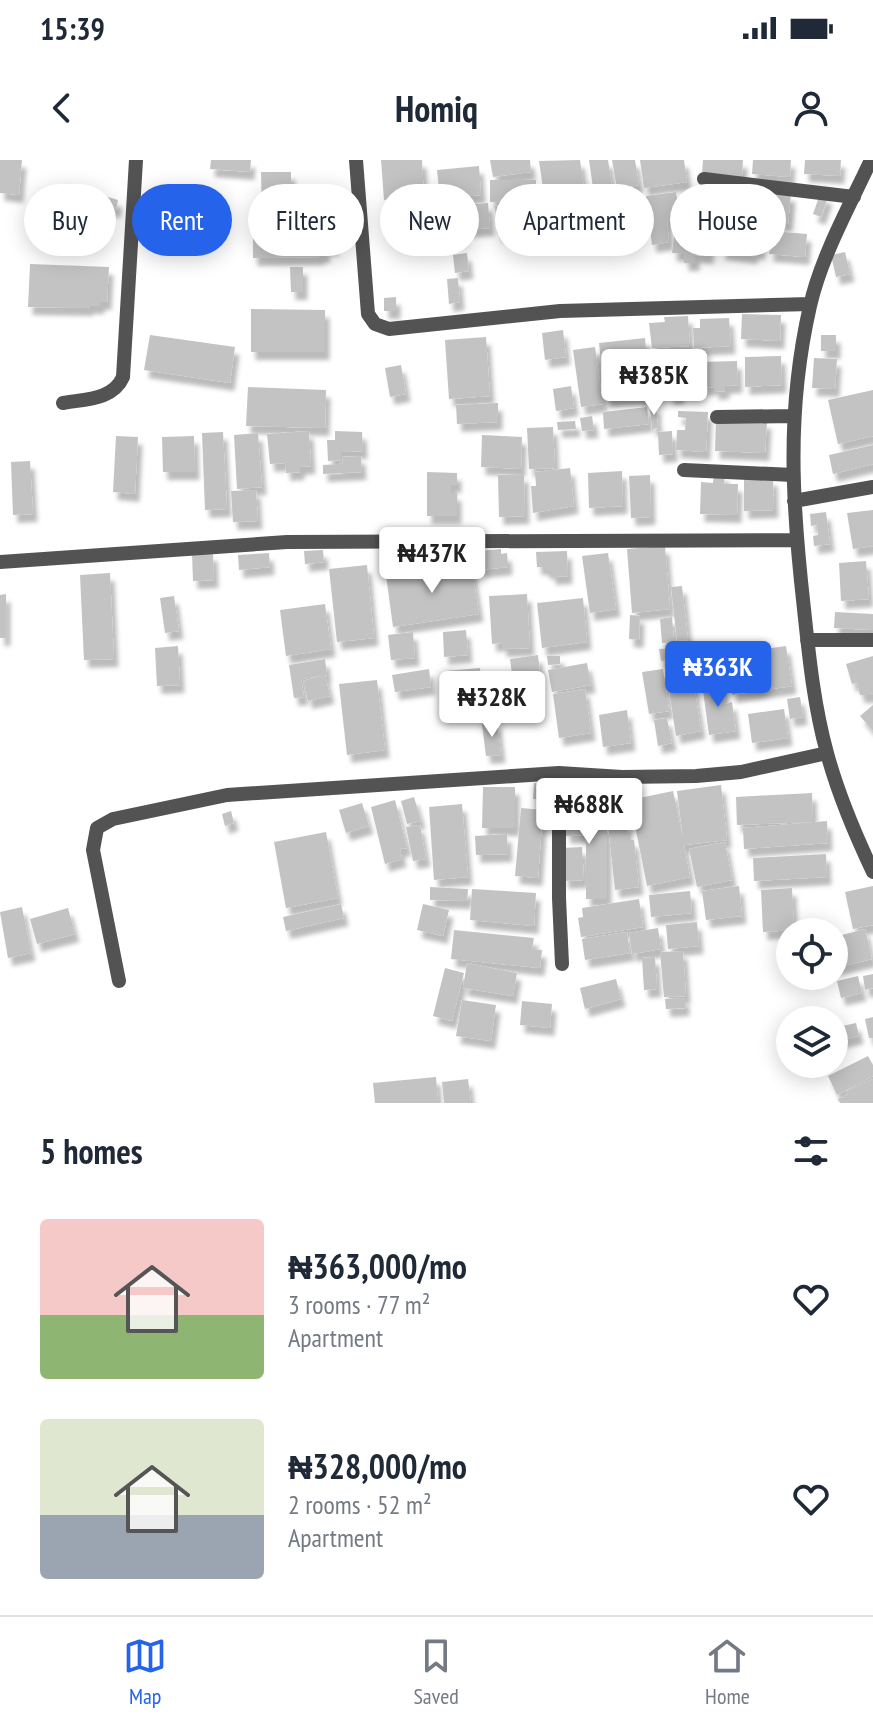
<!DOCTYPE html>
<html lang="en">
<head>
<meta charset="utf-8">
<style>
  body { margin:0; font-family:"PT Sans Narrow",sans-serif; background:#f6f6f7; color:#1f2937; height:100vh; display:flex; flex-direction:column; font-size:30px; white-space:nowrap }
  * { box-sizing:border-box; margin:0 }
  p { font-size:26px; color:#747a83 }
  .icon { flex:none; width:44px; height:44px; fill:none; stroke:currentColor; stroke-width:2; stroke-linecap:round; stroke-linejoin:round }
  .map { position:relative; height:943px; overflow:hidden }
  .details { display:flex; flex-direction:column; background:#fff; flex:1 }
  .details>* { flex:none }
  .banner { position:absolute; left:24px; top:24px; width:826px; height:72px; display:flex; gap:16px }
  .controls { position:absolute; left:776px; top:758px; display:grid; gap:16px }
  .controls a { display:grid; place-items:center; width:72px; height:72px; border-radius:50%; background:#fff; box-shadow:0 4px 20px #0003; font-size:40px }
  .price { position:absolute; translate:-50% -68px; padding:0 18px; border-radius:8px; background:#fff; color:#222; font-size:26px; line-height:52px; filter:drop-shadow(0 2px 4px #0008) }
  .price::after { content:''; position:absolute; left:50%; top:48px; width:24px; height:18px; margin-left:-12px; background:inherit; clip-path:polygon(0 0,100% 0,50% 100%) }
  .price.current { background:#2563eb; color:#fff }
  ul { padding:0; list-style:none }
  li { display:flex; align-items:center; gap:24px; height:200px; padding:0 40px }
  li span { display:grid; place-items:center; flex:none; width:224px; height:160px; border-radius:8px; color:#555 }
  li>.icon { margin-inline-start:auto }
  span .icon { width:96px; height:96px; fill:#fffc; stroke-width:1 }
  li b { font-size:34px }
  h2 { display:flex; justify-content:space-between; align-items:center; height:96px; padding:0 40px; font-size:34px }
  .chip { padding:0 28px; border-radius:36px; background:#fff; box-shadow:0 4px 20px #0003; font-size:28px; line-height:72px }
  .chip.current { background:#2563eb; color:#fff }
  .status { display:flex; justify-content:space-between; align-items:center; height:56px; padding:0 40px; background:#fff; direction:ltr }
  .status svg { height:22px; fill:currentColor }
  header { display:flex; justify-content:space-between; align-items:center; height:104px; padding:0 40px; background:#fff; font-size:36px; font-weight:600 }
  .menu { display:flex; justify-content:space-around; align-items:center; height:112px; border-top:2px solid #e0e1e3; background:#fff; font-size:22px; color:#747a83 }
  .menu a { display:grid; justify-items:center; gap:4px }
  .menu .current { color:#2563eb }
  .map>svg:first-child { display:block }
  .building { fill:#c3c3c3; filter:url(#shadow) }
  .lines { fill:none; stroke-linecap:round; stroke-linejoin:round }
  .minor { stroke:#535353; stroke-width:14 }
</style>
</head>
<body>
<div class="status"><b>15:39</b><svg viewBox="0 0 49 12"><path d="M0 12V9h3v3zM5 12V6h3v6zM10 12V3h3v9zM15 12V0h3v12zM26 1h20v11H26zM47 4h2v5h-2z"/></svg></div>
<header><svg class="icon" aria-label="back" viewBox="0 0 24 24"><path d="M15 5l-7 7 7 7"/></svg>Homiq<svg class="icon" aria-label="person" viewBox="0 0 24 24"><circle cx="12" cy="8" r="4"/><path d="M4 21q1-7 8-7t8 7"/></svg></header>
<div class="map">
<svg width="873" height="943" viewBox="0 0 873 943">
  <defs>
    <filter id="shadow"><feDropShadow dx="4.5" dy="8" stdDeviation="2" flood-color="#0004"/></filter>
  </defs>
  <rect width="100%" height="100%" fill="#fff"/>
  <path class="building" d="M 0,0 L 22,0 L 19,35 L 0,33 Z
    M 211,0 L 251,0 L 250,12 L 210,9 Z
    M 381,0 L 422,0 L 424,38 L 384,40 Z
    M 490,0 L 530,0 L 531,12 L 493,17 Z
    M 580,0 L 584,29 L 544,35 L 539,1 Z
    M 589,0 L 608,0 L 613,32 L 594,35 Z
    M 612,0 L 635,0 L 639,25 L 617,29 Z
    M 640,0 L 684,0 L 687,22 L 644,28 Z
    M 703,0 L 743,0 L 742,16 L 702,14 Z
    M 753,0 L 791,0 L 790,17 L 752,14 Z
    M 805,0 L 841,0 L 840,16 L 804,14 Z
    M 479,6 L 481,35 L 440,39 L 437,10 Z
    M 261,12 L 291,12 L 291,51 L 262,52 Z
    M 490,20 L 536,20 L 536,41 L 490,42 Z
    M 708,25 L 791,34 L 788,64 L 704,56 L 703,59 L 693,57 L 697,38 L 706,39 Z
    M 676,32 L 680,59 L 667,61 L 669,82 L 652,85 L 646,36 Z
    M 820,34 L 828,37 L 821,57 L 813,54 Z
    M 641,35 L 643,57 L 597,61 L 595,39 Z
    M 108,37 L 118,40 L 116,50 L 105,48 Z
    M 588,40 L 590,67 L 549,71 L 546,43 Z
    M 198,43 L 213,49 L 210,67 L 194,64 Z
    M 488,43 L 490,68 L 462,70 L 463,78 L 450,79 L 450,71 L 442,71 L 440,47 Z
    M 539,44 L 540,72 L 497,74 L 495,46 Z
    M 431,48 L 431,54 L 435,54 L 436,62 L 432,62 L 433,73 L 392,77 L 389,52 Z
    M 324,55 L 324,62 L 333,62 L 334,88 L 325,88 L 326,95 L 320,95 L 320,97 L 253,98 L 253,56 Z
    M 724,66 L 759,70 L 758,73 L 763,74 L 760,92 L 754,91 L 753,96 L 721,92 Z
    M 679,68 L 711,70 L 709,96 L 695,95 L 695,103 L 684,103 L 684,94 L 672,93 L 674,76 L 678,77 Z
    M 772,71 L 807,74 L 805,97 L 769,94 Z
    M 845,92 L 850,114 L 836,117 L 831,95 Z
    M 467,93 L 469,111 L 455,113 L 453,95 Z
    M 30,104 L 109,107 L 107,142 L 100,142 L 100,146 L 89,146 L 88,148 L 28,147 Z
    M 290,107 L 303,107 L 303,132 L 291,132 Z
    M 458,118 L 460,142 L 449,144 L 447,119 Z
    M 396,137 L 396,151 L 384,151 L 384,138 Z
    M 251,149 L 325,150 L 325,192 L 251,192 Z
    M 742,154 L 781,155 L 780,181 L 741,179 Z
    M 688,156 L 690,186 L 652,188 L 649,163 L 665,162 L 664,157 Z
    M 729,158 L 731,186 L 694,188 L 693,168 L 700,168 L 700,159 Z
    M 563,170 L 566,197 L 545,200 L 542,173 Z
    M 150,175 L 235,187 L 230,223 L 144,210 Z
    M 821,175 L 836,175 L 836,191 L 821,191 Z
    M 486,177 L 490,236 L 449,239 L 445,180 Z
    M 645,178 L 650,236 L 605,240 L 599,183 Z
    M 595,187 L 603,244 L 581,247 L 573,190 Z
    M 693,196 L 694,228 L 680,228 L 680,236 L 669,237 L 669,228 L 658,232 L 656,197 Z
    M 781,196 L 782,225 L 745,227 L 745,197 Z
    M 814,198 L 837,199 L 835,229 L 812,228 Z
    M 737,201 L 738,225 L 725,226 L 725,231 L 714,232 L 714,227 L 702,228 L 701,202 Z
    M 401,205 L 406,234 L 390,237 L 385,208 Z
    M 571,226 L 574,248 L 556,251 L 553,229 Z
    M 248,227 L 326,230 L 325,268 L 246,266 Z
    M 873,230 L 873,276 L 838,284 L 828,240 Z
    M 498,243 L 498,262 L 457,264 L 456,245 Z
    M 650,246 L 656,246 L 658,268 L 652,269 Z
    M 647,247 L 649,264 L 604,269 L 603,252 Z
    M 678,251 L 708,252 L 706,292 L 676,290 L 677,270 L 685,270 L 686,258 L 678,257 Z
    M 592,256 L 594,270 L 582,271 L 580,258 Z
    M 716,259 L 767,261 L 765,293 L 715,291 Z
    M 575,261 L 576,269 L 558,270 L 557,262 Z
    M 553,267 L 555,308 L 529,309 L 527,268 Z
    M 309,271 L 311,306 L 300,307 L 300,312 L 286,313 L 285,303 L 270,304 L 267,274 Z
    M 335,271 L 362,272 L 363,291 L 341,292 L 341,300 L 328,301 L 327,280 L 335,280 Z
    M 672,271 L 673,294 L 659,295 L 658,272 Z
    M 223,272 L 227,349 L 205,350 L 202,273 Z
    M 258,273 L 262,327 L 237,329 L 234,275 Z
    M 482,275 L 522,277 L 521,309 L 481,307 Z
    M 116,276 L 138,277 L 135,334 L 113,332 Z
    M 194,276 L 195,312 L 163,312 L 162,277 Z
    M 873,285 L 873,304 L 833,314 L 829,295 Z
    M 361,296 L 362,312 L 323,314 L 323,305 L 339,304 L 343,302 L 342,297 Z
    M 30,301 L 33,354 L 13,355 L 11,302 Z
    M 570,308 L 574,346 L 533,353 L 531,326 L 536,326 L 535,312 Z
    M 622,311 L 623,346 L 589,348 L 588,313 Z
    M 427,312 L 457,313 L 457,325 L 451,325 L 451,333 L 457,333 L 457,356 L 427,356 Z
    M 524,314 L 525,356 L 499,357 L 498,315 Z
    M 714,314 L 725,314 L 724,324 L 738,324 L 737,355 L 700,354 L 701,322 L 713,323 Z
    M 650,315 L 651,357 L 631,358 L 629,316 Z
    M 773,318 L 774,350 L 744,351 L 744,319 Z
    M 256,330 L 258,361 L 233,362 L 231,331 Z
    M 873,350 L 873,386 L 853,389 L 847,353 Z
    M 826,352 L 830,384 L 814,386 L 813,376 L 818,375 L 817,365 L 811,366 L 810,354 Z
    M 665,386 L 670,449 L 632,453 L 627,389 Z
    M 501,389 L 501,394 L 507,393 L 508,407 L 480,410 L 478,391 Z
    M 323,390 L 324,402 L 305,404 L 304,391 Z
    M 567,391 L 568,416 L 551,417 L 551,411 L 545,411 L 545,407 L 537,407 L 536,392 Z
    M 213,393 L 214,420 L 193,421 L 192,394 Z
    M 269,393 L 270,407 L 239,410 L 238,395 Z
    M 608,393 L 616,449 L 590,453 L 582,396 Z
    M 866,401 L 869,439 L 841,441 L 839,403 Z
    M 471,403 L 479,454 L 393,467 L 386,415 Z
    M 367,405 L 374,478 L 337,482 L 329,409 Z
    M 110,413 L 114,499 L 84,500 L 80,415 Z
    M 682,426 L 688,480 L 677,481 L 671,427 Z
    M 6,434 L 6,478 L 0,478 L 0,435 Z
    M 527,434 L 530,488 L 502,489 L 502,483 L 492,484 L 489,436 Z
    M 174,436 L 179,471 L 165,473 L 160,438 Z
    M 583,438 L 587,482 L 542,488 L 537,443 Z
    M 325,444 L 331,489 L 286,496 L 280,450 Z
    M 835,452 L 873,454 L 873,470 L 834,468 Z
    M 630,455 L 640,456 L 639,480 L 629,479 Z
    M 672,457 L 674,482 L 662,483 L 660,459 Z
    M 466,470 L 468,495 L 444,497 L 443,472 Z
    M 413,472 L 415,498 L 391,500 L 388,475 Z
    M 178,486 L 180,525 L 157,526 L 155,488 Z
    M 786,486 L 792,526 L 732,535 L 727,494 Z
    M 674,488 L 676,499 L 661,501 L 659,489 Z
    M 538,495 L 540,513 L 512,514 L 510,499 Z
    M 547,496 L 560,496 L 560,504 L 548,505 Z
    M 873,496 L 873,535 L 860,535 L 857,523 L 852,524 L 846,504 Z
    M 325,499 L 327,515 L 301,519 L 304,537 L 294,538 L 289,505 Z
    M 587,503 L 591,525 L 552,532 L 548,510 Z
    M 480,508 L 481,523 L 447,526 L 446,511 Z
    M 429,509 L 431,527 L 395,532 L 392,515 Z
    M 663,509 L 669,551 L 649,554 L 642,512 Z
    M 692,512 L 701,571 L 676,576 L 667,517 Z
    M 325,515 L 330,536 L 308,541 L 303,521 Z
    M 722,519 L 725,544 L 732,542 L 736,571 L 709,575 L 702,523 Z
    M 377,520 L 385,590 L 347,595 L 339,524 Z
    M 585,529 L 591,573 L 559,578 L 553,534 Z
    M 800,537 L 803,557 L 790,559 L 787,539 Z
    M 873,545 L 873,571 L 860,556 Z
    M 784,549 L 788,578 L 752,583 L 748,554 Z
    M 627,550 L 631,583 L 603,587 L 599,555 Z
    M 667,558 L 672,583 L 658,586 L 654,560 Z
    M 497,562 L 501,595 L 486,596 L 482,564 Z
    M 534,623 L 546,624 L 545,640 L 533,639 Z
    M 721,625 L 727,680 L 684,685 L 690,717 L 647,726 L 630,640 L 673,631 L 683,678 L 677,631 Z
    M 483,627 L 515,627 L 515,668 L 482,668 Z
    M 625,629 L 627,644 L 619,645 L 616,630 Z
    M 812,633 L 813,662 L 737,665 L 736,637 Z
    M 583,635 L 585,665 L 607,664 L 607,739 L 586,739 L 586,675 L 566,676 L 564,636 Z
    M 414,637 L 421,661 L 407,664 L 401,641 Z
    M 395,640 L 407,688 L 400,689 L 402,699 L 385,704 L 371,647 Z
    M 362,643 L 369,666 L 346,673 L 339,650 Z
    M 462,644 L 468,717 L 434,720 L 429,647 Z
    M 521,648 L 543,650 L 538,718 L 515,716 Z
    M 231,651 L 234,663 L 225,666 L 222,654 Z
    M 827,661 L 828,683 L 744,689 L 743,668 Z
    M 627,662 L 628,680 L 634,680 L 639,727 L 615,730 L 608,665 Z
    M 420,665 L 426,699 L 413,701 L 406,667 Z
    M 326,672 L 338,738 L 286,748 L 274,682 Z
    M 507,674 L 508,694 L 476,695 L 475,676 Z
    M 725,682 L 732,720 L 697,727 L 689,689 Z
    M 582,687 L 584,720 L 564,721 L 562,688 Z
    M 826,694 L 827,717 L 754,721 L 753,698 Z
    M 739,726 L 742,756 L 706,760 L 702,731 Z
    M 873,726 L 873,765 L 853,769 L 845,732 Z
    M 430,727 L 468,729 L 467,741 L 430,740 Z
    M 792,728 L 794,770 L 763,772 L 761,730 Z
    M 472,729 L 536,733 L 534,766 L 470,760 Z
    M 690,731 L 692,753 L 651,757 L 649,735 Z
    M 639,739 L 643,767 L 581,777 L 578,758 L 583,757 L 582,748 Z
    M 341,744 L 344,758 L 286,771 L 283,757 Z
    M 423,744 L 449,750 L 443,776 L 417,770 Z
    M 22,747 L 31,793 L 8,798 L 0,752 Z
    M 68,748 L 75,774 L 37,784 L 30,759 Z
    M 697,762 L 699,786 L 668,789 L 666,765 Z
    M 658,768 L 661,789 L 632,794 L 629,773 Z
    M 865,769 L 872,799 L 834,808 L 834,777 Z
    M 454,770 L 534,778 L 532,789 L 542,790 L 540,808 L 451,799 Z
    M 627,772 L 630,793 L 585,800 L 582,779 Z
    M 683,791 L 686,836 L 664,837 L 660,792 Z
    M 655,797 L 657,829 L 644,830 L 642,798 Z
    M 467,803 L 517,813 L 513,836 L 463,828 Z
    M 445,808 L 464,813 L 452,861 L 433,856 Z
    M 873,814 L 873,828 L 865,830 L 863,816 Z
    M 858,816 L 862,833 L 841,838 L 837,821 Z
    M 616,819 L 621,839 L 585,849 L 580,828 Z
    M 685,838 L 685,848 L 666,849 L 665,839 Z
    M 462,840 L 496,845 L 491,881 L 456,876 Z
    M 522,841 L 552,844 L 550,868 L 520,865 Z
    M 873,857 L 873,878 L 869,878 L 865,859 Z
    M 856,863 L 859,876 L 834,882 L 834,868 Z
    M 868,896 L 873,905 L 873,916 L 837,935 L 828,916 Z
    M 436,917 L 438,943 L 375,943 L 373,923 Z
    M 468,919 L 471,943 L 444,943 L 442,922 Z
    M 873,919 L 873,943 L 840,943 L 838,939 L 847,935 L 846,931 Z"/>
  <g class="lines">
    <path class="minor" d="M 356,0 L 368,154 L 375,164 L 389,169 L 560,151 L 810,144
      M 871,0 C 850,45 821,97 810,146 C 786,251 792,343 804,449 C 809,496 814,546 827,593 C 838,634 855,674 873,712
      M 704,19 L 854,37
      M 63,243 C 85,239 113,240 123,217 L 136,0
      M 717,257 L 792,256
      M 684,310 L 793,315
      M 794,341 L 873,327
      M 0,402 L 287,382 L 796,380
      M 807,480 L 873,480
      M 559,613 L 559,738 L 562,804
      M 119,821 L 93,690 L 97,668 L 113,659 L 227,635 L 559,613 L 622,617 L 696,616 L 741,612 L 827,593"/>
  </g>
</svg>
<div class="controls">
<a><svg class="icon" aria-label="locate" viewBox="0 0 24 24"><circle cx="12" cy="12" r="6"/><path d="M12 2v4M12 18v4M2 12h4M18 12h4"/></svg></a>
<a><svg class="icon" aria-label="layers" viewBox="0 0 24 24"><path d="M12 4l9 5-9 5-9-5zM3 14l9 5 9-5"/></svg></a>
</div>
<b class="price" style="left:654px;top:257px">₦385K</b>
<b class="price" style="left:432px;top:435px">₦437K</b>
<b class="price current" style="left:718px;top:549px">₦363K</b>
<b class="price" style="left:492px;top:579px">₦328K</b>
<b class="price" style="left:589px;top:686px">₦688K</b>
<div class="banner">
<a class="chip">Buy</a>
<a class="chip current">Rent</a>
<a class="chip">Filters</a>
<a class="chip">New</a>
<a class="chip">Apartment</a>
<a class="chip">House</a>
</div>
</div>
<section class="details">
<h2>5 homes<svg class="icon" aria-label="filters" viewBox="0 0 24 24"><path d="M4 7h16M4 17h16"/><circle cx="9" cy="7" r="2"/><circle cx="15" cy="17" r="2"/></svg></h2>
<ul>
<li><span style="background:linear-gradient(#f6c9c9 60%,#8fb573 0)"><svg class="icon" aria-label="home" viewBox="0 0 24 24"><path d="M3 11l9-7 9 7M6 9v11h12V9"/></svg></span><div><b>₦363,000/mo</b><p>3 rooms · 77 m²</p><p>Apartment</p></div><svg class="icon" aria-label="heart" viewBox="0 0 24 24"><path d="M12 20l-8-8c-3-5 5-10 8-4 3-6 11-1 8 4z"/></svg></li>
<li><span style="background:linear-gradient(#dfe7d0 60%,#9aa5b1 0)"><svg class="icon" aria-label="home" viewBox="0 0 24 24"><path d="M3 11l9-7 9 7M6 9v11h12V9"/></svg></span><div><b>₦328,000/mo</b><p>2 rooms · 52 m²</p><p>Apartment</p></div><svg class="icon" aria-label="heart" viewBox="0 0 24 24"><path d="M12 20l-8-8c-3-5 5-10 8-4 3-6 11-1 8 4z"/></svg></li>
</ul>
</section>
<nav class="menu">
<a class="current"><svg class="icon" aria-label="map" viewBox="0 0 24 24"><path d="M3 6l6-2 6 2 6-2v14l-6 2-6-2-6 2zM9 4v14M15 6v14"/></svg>Map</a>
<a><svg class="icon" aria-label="saved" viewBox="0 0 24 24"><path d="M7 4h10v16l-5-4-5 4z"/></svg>Saved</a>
<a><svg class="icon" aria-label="home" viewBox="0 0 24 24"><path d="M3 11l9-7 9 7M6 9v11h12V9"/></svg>Home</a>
</nav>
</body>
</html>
